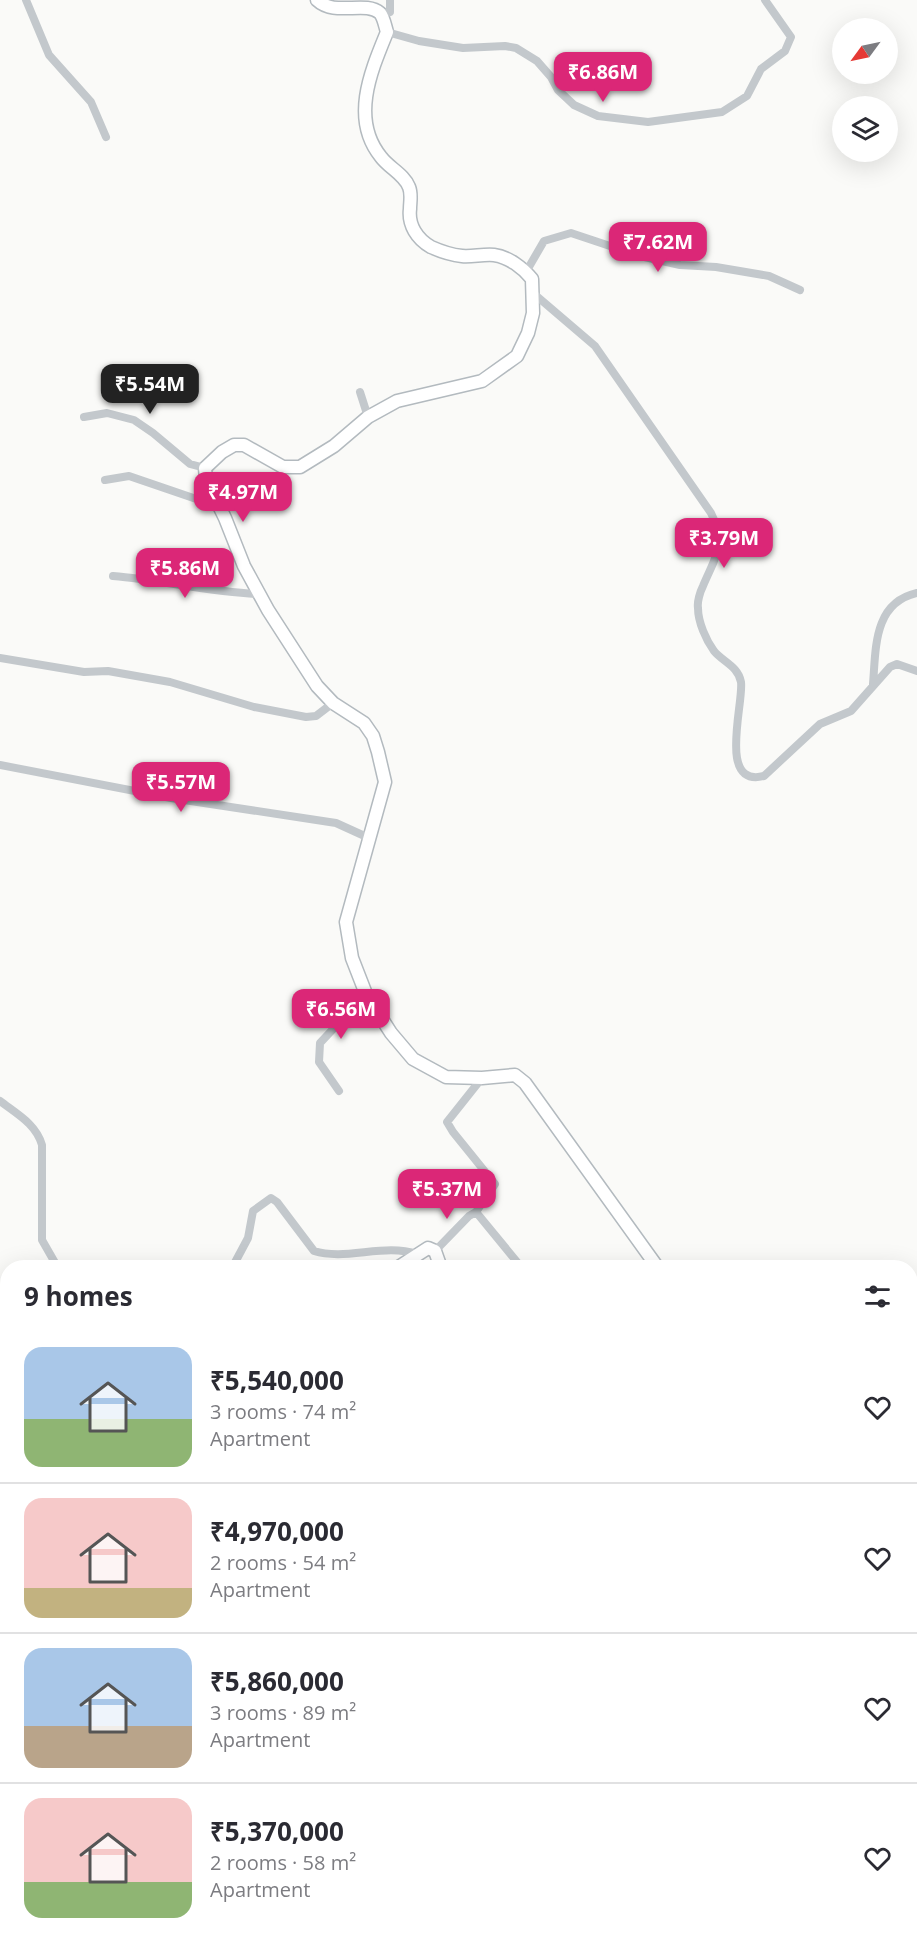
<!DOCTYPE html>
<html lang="en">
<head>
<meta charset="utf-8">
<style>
  body { margin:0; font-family:"Open Sans",sans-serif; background:#f2f2f3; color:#2b2b33; height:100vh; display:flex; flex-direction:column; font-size:22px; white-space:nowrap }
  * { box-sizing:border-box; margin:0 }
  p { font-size:20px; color:#7c7c81 }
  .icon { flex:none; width:33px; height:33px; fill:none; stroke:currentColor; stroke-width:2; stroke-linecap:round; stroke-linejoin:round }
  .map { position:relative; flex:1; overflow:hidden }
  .details { position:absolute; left:0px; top:1260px; width:918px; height:684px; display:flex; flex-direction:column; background:#fff; border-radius:24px 24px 0 0; box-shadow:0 6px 24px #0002 }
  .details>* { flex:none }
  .needle { width:39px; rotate:237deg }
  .buttons { position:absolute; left:832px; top:18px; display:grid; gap:12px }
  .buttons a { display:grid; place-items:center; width:66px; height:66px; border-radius:50%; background:#fff; box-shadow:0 6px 24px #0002; font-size:30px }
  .price { position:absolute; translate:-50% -51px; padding:0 14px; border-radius:12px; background:#db2777; color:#fff; font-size:20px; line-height:39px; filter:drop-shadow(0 2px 3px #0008) }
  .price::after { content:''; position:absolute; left:50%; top:36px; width:18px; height:14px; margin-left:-9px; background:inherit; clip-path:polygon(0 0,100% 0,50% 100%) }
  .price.active { background:#222; color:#fff }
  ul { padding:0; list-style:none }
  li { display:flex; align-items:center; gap:18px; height:150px; padding:0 24px }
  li+li { border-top:2px solid #e1e1e2 }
  li span { display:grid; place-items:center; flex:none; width:168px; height:120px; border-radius:18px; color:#555 }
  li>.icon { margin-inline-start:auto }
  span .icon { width:72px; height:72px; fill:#fffc; stroke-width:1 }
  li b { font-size:26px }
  h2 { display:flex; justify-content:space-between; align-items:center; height:72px; padding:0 24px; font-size:26px }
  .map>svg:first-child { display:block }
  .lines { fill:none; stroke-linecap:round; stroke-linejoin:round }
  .secondary-casing { stroke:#b3babf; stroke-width:15 }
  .street { stroke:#c3c8cc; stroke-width:8 }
  .secondary { stroke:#fff; stroke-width:12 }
</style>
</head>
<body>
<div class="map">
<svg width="917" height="1944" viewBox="0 0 917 1944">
  <rect width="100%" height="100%" fill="#fafaf8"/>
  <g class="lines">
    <g class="secondary-casing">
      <path id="secondary" d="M 317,0 C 335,17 365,0 380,13 C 384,18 385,26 387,32 C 371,71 350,119 381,157 C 389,168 404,174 409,187 C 412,194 410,202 410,209 C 408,225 417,239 431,247 C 440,251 452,255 462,256 C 472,257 483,254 494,255 C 509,257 523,268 532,279 L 533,313 L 528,333 L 517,356 L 482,381 L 397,401 L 368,417 L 334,446 L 300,467 L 283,467 L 244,445 L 234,445 L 222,452 L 205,468 L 206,479 L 225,518 L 244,566 L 268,610 L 317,686 L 333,703 L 364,723 L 373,736 L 378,752 L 385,782 L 346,922 L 352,958 L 366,994 L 391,1033 L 413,1059 L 446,1077 L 482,1078 L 515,1075 L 525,1083 L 658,1268
        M 397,1268 L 428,1248 L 435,1251 L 441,1268
        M 0,1470 L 8,1459
        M 910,1491 L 917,1493
        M 0,1546 L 3,1557 L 0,1560"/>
    </g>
    <path class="street" d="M 26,0 L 49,55 L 91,102 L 106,137
      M 381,14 L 390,12 L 390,0
      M 387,32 L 419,41 L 463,48 L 505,46 L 516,48 L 537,61 L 551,77 L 558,90 L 574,105 L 598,116 L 648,122 L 722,112 L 747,96 L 761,69 L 785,51 L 791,37 L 765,0
      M 526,272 L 544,241 L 571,233 L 640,256 L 680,265 L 716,267 L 769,276 L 800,290
      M 533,293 L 595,346 L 711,513 C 727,545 716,555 703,586 C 700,592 697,602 698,608 C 698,622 706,640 714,651 C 723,662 738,666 741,682 C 744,703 717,788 764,776 L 820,724 L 851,711 L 890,667 L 897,664 L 917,671
      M 360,392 L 368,417
      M 84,417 L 107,413 L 134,420 L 153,433 L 190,464 L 205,468
      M 105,480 L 129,476 L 208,503 L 218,503
      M 113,576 C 162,580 209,592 258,594
      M 0,658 L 84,672 L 108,671 L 170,682 L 254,707 L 306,717 L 316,716 L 333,703
      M 873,684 C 876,649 873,603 917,593
      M 0,765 L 171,798 L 336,823 L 369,838
      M 339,1091 L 319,1062 L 320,1043 L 366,994
      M 0,1101 C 17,1114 36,1124 42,1145 L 42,1240 L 58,1268
      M 476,1212 L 522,1268
      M 435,1251 L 469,1216 L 476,1212 L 495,1184 L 453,1132 L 447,1122 L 482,1078
      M 232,1268 L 248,1238 L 253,1211 L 271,1198 L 277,1202 L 314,1251 C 346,1261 384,1243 417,1254
      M 4,1307 L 8,1310
      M 0,1892 L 8,1911
      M 37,1936 L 46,1944
      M 614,1944 L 630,1941 L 653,1943 L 663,1936"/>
    <use href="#secondary" class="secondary"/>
  </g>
</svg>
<div class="buttons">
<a><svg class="needle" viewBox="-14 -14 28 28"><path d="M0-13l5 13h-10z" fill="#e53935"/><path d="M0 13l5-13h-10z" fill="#7c7c81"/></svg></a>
<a><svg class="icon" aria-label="layers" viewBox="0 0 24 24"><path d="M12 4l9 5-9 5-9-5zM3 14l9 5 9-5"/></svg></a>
</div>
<b class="price" style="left:603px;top:103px">₹6.86M</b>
<b class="price" style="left:658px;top:273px">₹7.62M</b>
<b class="price active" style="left:150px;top:415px">₹5.54M</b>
<b class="price" style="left:243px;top:523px">₹4.97M</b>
<b class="price" style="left:724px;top:569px">₹3.79M</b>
<b class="price" style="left:185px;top:599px">₹5.86M</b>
<b class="price" style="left:181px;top:813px">₹5.57M</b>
<b class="price" style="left:341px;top:1040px">₹6.56M</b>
<b class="price" style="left:447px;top:1220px">₹5.37M</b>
<section class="details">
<h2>9 homes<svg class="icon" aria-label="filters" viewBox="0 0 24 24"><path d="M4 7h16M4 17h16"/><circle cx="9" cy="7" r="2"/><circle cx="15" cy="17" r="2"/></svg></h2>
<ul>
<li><span style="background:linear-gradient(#a9c7e8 60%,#8fb573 0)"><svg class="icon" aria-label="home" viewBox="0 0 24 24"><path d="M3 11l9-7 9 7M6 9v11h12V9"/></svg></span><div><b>₹5,540,000</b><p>3 rooms · 74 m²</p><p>Apartment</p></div><svg class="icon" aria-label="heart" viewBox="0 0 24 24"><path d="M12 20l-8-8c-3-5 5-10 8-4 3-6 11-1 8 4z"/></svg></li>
<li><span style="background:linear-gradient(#f6c9c9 75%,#c2b280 0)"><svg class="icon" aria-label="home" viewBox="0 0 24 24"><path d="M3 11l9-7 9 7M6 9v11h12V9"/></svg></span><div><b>₹4,970,000</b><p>2 rooms · 54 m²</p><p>Apartment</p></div><svg class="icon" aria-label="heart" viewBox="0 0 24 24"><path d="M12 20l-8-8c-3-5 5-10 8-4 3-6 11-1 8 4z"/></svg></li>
<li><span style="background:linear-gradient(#a9c7e8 65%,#b9a48a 0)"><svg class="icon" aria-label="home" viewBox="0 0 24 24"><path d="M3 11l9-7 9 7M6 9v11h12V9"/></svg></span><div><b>₹5,860,000</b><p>3 rooms · 89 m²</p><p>Apartment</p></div><svg class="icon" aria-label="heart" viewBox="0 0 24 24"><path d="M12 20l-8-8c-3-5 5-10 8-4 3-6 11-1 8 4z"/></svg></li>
<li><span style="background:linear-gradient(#f6c9c9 70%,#8fb573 0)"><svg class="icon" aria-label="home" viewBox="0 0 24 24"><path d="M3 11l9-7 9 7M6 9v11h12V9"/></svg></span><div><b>₹5,370,000</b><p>2 rooms · 58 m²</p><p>Apartment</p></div><svg class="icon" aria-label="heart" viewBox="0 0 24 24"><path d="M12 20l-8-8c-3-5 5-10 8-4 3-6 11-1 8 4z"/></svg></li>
</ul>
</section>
</div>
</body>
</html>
